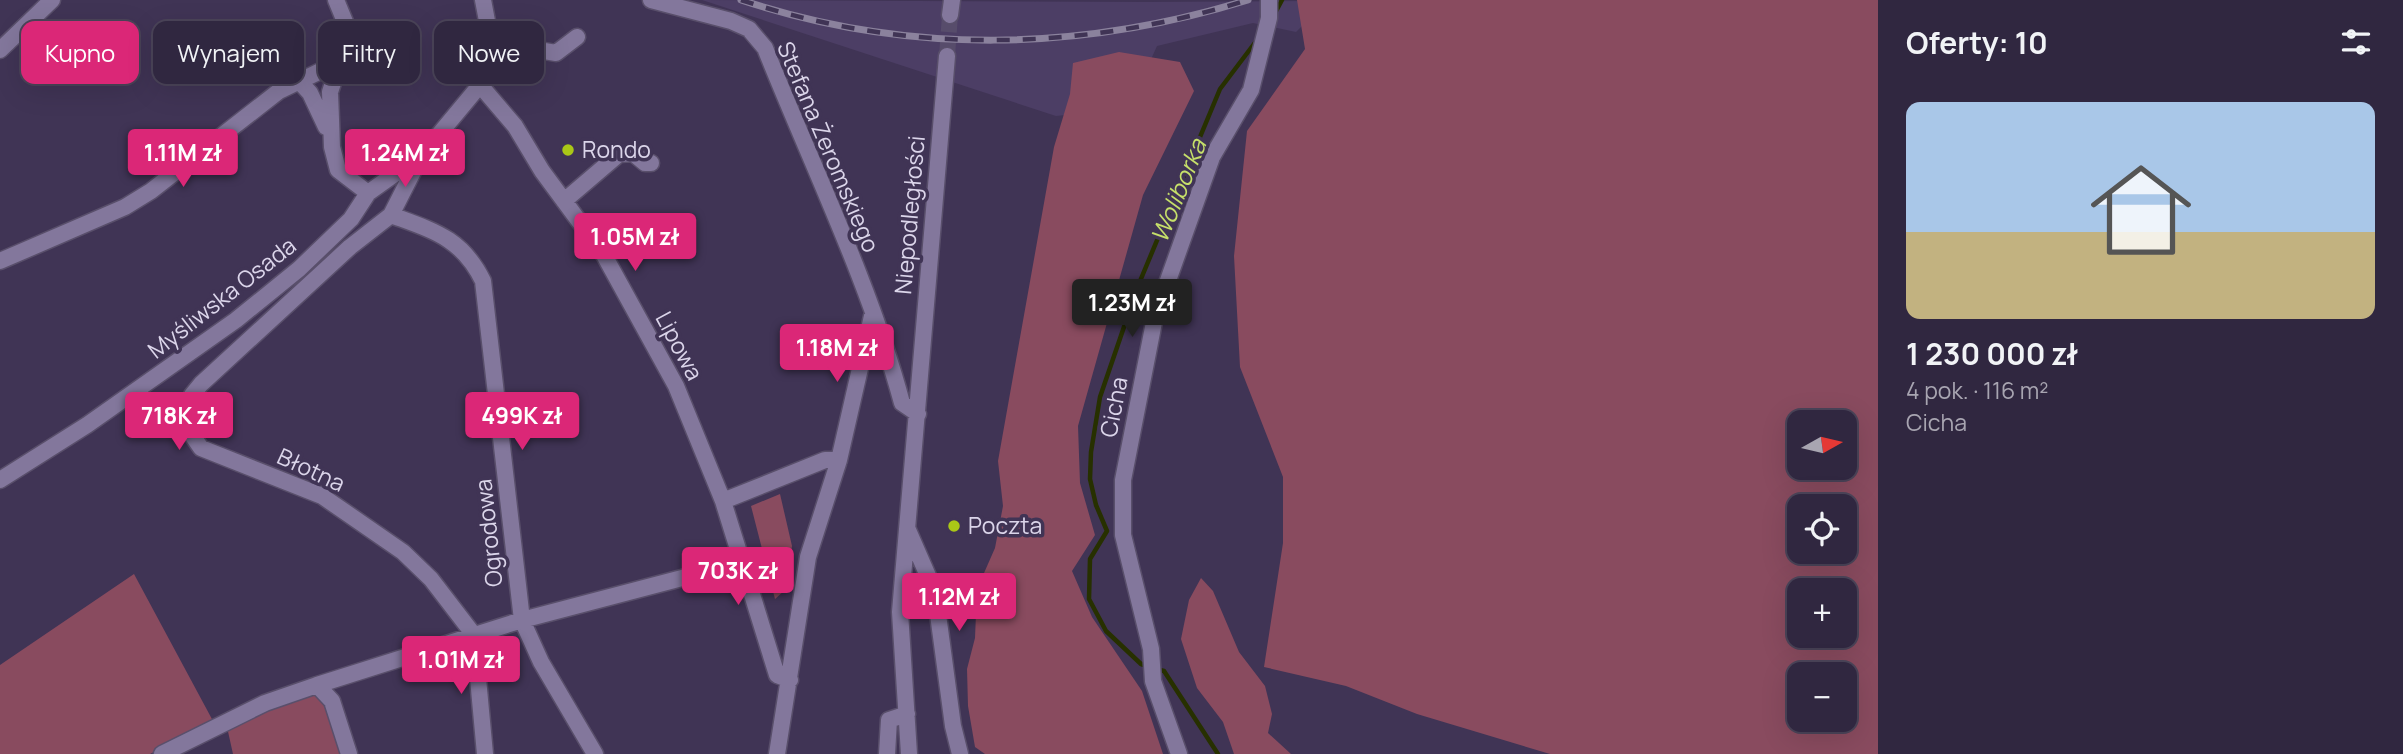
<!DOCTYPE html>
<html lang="pl">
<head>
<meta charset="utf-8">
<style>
  body { margin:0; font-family:Manrope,sans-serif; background:#382f47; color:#f1f3f6; height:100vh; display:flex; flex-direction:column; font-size:26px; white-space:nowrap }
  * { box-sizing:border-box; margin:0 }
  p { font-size:23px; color:#a8a5b1 }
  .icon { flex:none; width:38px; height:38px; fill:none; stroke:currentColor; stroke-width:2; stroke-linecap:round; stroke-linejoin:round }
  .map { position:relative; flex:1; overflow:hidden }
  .sheet { display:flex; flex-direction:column; background:#302740; width:525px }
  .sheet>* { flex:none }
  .top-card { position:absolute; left:21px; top:21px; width:665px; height:63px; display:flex; gap:14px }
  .needle { width:46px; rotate:82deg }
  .tools { position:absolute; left:1787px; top:410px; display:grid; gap:14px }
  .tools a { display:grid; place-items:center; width:70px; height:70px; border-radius:14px; background:#302740; box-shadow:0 7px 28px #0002,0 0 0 2px #4b4459; font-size:35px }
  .price { position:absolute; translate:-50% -60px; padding:0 16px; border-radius:7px; background:#db2777; color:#fff; font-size:23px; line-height:46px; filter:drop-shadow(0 2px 4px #0008) }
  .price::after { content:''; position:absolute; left:50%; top:42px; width:21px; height:16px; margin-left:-10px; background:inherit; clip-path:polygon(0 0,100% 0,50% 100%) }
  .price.active { background:#222; color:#fff }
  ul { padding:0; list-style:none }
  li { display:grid; align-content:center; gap:14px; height:371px; padding:0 28px }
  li+li { border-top:2px solid #4b4459 }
  li span { display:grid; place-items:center; height:217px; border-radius:14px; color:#555 }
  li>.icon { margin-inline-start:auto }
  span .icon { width:126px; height:126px; fill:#fffc; stroke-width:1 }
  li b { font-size:30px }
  h2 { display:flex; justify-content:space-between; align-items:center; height:84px; padding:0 28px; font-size:30px }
  .pill { padding:0 24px; border-radius:14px; background:#302740; box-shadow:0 7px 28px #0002,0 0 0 2px #4b4459; font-size:24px; line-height:63px }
  .pill.active { background:#db2777; color:#fff }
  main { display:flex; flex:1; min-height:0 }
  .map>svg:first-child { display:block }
  .built { fill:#4c3e65 }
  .green { fill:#894b5f; fill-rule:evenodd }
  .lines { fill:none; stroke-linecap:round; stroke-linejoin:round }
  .stream { stroke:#273000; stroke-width:4.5 }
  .minor-tunnel { stroke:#574c6b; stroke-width:16; stroke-dasharray:16 8; stroke-linecap:butt }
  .minor-casing { stroke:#594f6b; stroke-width:19 }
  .minor { stroke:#83779c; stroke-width:16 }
  .rail-casing { stroke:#8b829d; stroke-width:7 }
  .rail { stroke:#403455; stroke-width:4.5; stroke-dasharray:13; stroke-linecap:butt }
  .poi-dot { fill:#aac717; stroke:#403455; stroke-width:2.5 }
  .labels { text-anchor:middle; stroke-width:7; stroke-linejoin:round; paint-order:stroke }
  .street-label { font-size:23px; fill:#dbd5ea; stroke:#403455 }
  .poi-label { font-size:23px; fill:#dbd5ea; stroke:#403455; text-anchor:start }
  .water-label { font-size:24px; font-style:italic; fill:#c6e06a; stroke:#403455 }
</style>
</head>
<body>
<main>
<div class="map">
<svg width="1878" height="754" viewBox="0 0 1878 754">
  <rect width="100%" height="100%" fill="#403455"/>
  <path class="built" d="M 702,0 L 1147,2 L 1460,0 L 1316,12 L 1296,32 L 1253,23 L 1157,46 L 1129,108 L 1056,116 Z"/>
  <path class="green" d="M 1297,0 L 1878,0 L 1878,754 L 1550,754 L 1417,714 L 1346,686 L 1264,667 L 1283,543 L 1283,477 L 1240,367 L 1234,256 L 1247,131 L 1305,49 ZM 1799,422 L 1844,422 L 1844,467 L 1799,467 ZM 1799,506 L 1844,506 L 1844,551 L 1799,551 ZM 1799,590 L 1844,590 L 1844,635 L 1799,635 ZM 1799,674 L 1844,674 L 1844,719 L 1799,719 Z
    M 1119,52 L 1180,62 L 1194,91 L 1143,195 L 1078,426 L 1080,483 L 1095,535 L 1072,571 L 1092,617 L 1142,691 L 1163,754 L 985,754 L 975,747 L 968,706 L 967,669 L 975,638 L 977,589 L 995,548 L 1003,506 L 998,461 L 1054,147 L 1070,94 L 1073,63 Z
    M 780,494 L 792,546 L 785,590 L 775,599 L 751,506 Z
    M 134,574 L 213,721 L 150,754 L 0,754 L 0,665 Z
    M 1201,578 L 1213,591 L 1239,652 L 1265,686 L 1272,714 L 1268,733 L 1291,754 L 1234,754 L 1223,722 L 1197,688 L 1181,639 L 1189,600 Z
    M 316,689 L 329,704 L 345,754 L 233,754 L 227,727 Z"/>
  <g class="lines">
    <path class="stream" d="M 1274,15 L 1282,0
      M 1147,666 L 1141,664 L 1106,631 L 1089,599 L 1090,559 L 1107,531 L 1096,505 L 1090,479 L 1091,452 L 1100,397 L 1138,286 L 1220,89 L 1257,40
      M 1156,669 L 1164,671 L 1218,754"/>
    <path class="minor-tunnel" d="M 947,56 L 950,15"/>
    <g class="minor-casing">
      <path id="minor" d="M 336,0 L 348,29 L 347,40 L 330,92 L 332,147 L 338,170 L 368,193
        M 483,0 L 491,42 L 480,85 L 421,156 L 391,215 L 350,247 L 201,384 L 192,395 L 185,425 L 201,448 L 322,496 L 403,552 L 431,579 L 474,635 L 485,754
        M 651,0 L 731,21 L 749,29 L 765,48 C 811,163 870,284 902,403 L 918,414
        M 950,15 L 952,0
        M 491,42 L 556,53 L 577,37
        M 0,50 L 52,0
        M 300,82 L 310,93 L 326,127
        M 480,85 L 515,126 L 542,171 L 604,255 L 676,386 L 723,501 L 777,675 L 790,680
        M 564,201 L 619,154 L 633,153 L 645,163 L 651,163
        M 391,215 C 434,231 462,238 483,281 L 522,620 L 541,662 L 595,754
        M 0,261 L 125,207 L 151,191 L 279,91 L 337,63
        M 0,480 L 87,425 L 236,320 L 299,269 L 351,219 L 368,193 L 420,156
        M 723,501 L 825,460 L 839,460
        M 908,530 L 935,592 L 953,726 L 960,754
        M 162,754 L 265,703 L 317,685
        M 349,754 L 332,701 L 317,685 L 522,620 L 743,562
        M 777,754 L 808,557 L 839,460 L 872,316
        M 887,754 L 889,720 L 907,714
        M 909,754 L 900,612 L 947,56
        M 1179,754 L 1153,681 L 1151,649 L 1123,535 L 1123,480 L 1155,317 L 1212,157 L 1251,90 L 1269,18 L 1269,0"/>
    </g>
    <use href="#minor" class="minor"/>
    <g class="rail-casing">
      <path id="rail" d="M 741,0 C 908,55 1080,52 1248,0"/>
    </g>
    <use href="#rail" class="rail"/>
  </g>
  <g class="poi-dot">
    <circle cx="568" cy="150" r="7"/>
    <circle cx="954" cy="526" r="7"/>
  </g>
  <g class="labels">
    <g class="street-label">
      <text transform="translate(828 147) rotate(67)" y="8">Stefana Żeromskiego</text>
      <text transform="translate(910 215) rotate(-85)" y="8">Niepodległości</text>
      <text transform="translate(222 298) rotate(-38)" y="8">Myśliwska Osada</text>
      <text transform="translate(679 346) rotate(62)" y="8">Lipowa</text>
      <text transform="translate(1114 407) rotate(-79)" y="8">Cicha</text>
      <text transform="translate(311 470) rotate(25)" y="8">Błotna</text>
      <text transform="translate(489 533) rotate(-96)" y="8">Ogrodowa</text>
    </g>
    <g class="poi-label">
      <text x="582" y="158">Rondo</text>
      <text x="968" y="534">Poczta</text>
    </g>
    <g class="water-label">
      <text transform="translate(1179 191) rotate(-68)" y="8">Woliborka</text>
    </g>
  </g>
</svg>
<div class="tools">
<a><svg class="needle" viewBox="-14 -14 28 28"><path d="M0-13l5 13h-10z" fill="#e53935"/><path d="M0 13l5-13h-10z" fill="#a8a5b1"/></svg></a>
<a><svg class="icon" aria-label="locate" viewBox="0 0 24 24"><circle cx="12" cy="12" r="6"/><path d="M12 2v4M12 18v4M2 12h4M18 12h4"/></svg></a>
<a>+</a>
<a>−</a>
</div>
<b class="price" style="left:183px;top:189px">1.11M zł</b>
<b class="price" style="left:405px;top:189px">1.24M zł</b>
<b class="price" style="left:635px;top:273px">1.05M zł</b>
<b class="price active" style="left:1132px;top:339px">1.23M zł</b>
<b class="price" style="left:837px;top:384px">1.18M zł</b>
<b class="price" style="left:179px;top:452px">718K zł</b>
<b class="price" style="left:522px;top:452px">499K zł</b>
<b class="price" style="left:738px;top:607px">703K zł</b>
<b class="price" style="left:959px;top:633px">1.12M zł</b>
<b class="price" style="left:461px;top:696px">1.01M zł</b>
<div class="top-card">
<a class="pill active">Kupno</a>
<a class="pill">Wynajem</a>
<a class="pill">Filtry</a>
<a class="pill">Nowe</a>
</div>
</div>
<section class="sheet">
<h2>Oferty: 10<svg class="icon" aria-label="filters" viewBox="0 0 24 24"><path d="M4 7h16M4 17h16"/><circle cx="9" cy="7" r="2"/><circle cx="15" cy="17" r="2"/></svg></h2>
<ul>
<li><span style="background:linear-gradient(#a9c7e8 60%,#c2b280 0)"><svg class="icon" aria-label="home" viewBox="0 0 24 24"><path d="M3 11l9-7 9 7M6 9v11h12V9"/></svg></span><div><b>1 230 000 zł</b><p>4 pok. · 116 m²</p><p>Cicha</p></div></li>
</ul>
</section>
</main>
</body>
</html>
